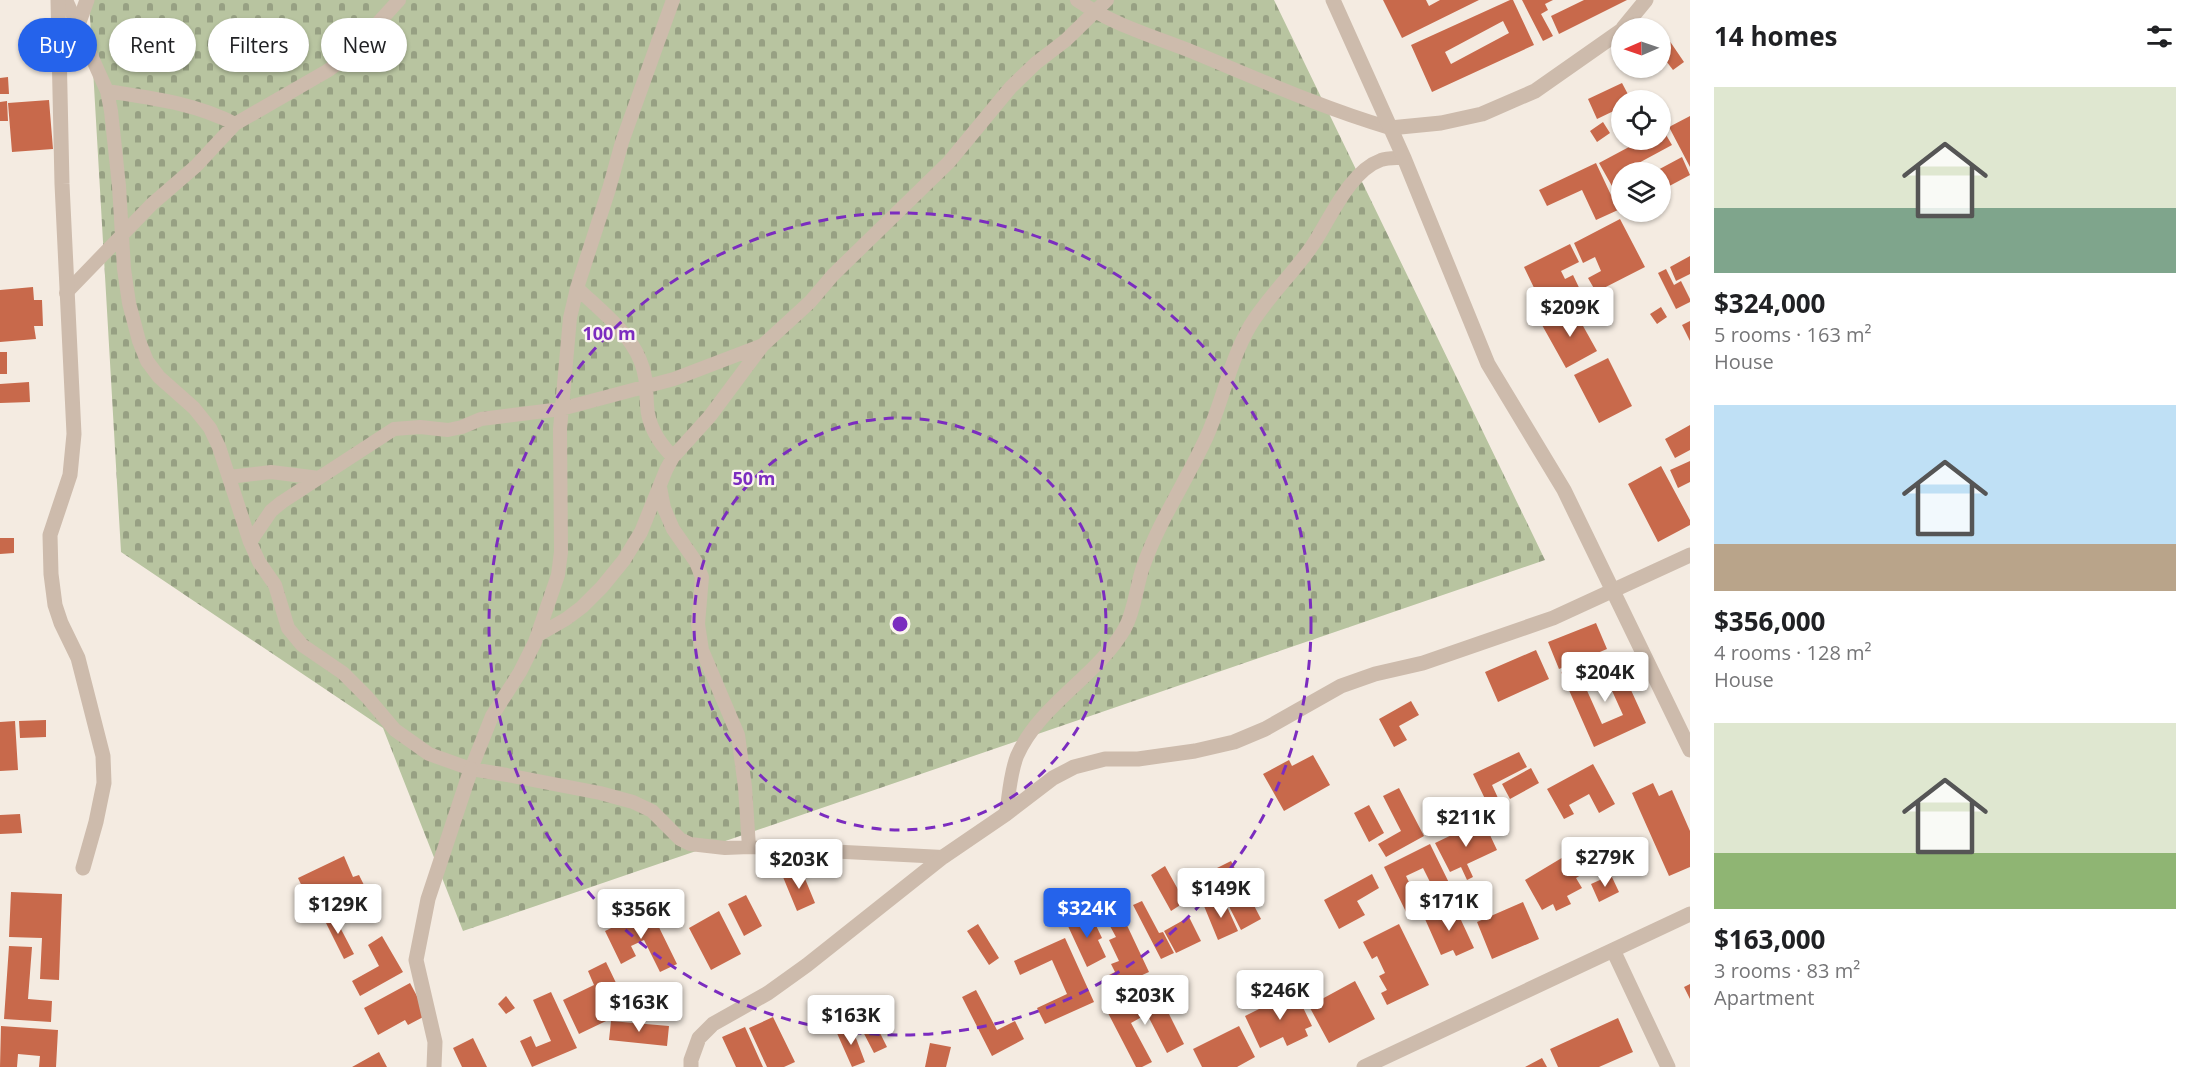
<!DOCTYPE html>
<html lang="en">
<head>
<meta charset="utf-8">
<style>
  body { margin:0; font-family:"Open Sans",sans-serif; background:#f2f2f2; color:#202124; height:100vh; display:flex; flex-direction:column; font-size:22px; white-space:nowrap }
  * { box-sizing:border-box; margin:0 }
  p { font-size:20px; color:#757577 }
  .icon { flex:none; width:33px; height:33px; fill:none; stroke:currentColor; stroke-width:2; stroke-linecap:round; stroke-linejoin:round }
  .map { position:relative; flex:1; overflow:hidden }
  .details { display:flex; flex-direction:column; background:#fff; width:510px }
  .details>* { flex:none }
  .guide { position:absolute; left:18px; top:18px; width:570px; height:54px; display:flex; gap:12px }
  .needle { width:39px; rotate:268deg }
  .tools { position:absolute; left:1611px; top:18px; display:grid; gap:12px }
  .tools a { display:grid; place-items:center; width:60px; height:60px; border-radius:50%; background:#fff; box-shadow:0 2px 4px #0004; font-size:30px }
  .price { position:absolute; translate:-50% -51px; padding:0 14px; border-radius:6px; background:#fff; color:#222; font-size:20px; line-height:39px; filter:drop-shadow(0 2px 3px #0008) }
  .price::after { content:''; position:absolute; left:50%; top:36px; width:18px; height:14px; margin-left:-9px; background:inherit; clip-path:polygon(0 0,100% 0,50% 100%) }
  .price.on { background:#2563eb; color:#fff }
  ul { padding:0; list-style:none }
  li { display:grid; align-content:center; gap:12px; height:318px; padding:0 24px }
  li span { display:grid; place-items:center; height:186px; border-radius:0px; color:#555 }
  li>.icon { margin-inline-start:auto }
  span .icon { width:108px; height:108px; fill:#fffc; stroke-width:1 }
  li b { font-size:26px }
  h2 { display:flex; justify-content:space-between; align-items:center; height:72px; padding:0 24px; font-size:26px }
  .pill { padding:0 21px; border-radius:27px; background:#fff; box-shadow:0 2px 4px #0004; font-size:21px; line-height:54px }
  .pill.on { background:#2563eb; color:#fff }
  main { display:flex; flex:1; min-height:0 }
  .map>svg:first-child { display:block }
  .cemetery { fill:url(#cemetery-stones) }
  .building { fill:#c8694b; fill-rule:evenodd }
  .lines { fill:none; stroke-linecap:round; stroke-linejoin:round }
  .service { stroke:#cdbbac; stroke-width:14 }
  .minor { stroke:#cdbbac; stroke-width:15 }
  .ring { fill:none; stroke:#7b2cbf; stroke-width:3; stroke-dasharray:10 8 }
  .centre { fill:#7b2cbf; stroke:#fbf5ee; stroke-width:3 }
  .ring-label { font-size:18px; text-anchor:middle; font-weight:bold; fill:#7b2cbf; stroke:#fbf5ee; stroke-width:4.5; stroke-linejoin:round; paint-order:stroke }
</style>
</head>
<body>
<main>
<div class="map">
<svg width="1690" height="1067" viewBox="0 0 1690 1067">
  <defs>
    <pattern id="cemetery-stones" width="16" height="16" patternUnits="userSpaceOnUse" patternTransform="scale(1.5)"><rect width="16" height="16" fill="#b8c4a0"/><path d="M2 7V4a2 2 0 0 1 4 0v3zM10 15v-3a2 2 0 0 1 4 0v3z" fill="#97a083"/></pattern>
  </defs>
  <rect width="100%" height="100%" fill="#f4ebe1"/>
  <path class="cemetery" d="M 89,0 L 1274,0 L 1545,560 L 463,931 L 383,728 L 121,552 Z"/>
  <path class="building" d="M 1383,0 L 1426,0 L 1429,6 L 1440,0 L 1479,0 L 1402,38 Z
    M 1510,0 L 1513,0 L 1534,45 L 1432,92 L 1411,45 ZM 1503,21 L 1509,33 L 1451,64 L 1445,52 Z
    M 1522,0 L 1553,0 L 1545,4 L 1548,10 L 1541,14 L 1553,36 L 1543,41 Z
    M 1584,0 L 1627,0 L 1559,34 L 1551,16 Z
    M 1669,40 L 1684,62 L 1673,70 L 1660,53 L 1660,46 Z
    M 8,77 L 9,94 L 0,94 L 0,78 Z
    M 1622,83 L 1631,100 L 1622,100 L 1622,107 L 1597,119 L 1588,99 Z
    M 49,100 L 53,149 L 12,152 L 8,103 Z
    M 7,101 L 8,121 L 0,121 L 0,102 Z
    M 1690,116 L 1690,167 L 1669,127 Z
    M 1603,122 L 1610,133 L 1597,142 L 1590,131 Z
    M 1662,128 L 1672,145 L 1622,172 L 1622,204 L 1599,163 L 1642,140 L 1660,140 L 1660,129 Z
    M 1682,157 L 1690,175 L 1660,191 L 1660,172 L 1654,172 Z
    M 1596,163 L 1618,210 L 1596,220 L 1582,190 L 1547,206 L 1539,190 Z
    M 1620,219 L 1645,267 L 1596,292 L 1588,278 L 1601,271 L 1595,257 L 1583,263 L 1574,243 Z
    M 1570,244 L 1579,262 L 1561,271 L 1565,279 L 1573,275 L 1584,298 L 1540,319 L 1530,297 L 1537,294 L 1524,267 Z
    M 1690,256 L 1690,274 L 1676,281 L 1670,267 Z
    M 1666,269 L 1674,285 L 1681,281 L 1690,299 L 1690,302 L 1676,309 L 1658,273 Z
    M 33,287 L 34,300 L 42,300 L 43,326 L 34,326 L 36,339 L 0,342 L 0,290 Z
    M 1661,307 L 1667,317 L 1657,324 L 1650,314 Z
    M 1573,308 L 1597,351 L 1566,368 L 1542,325 Z
    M 1690,321 L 1690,341 L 1682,325 Z
    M 0,352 L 7,352 L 7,374 L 0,374 Z
    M 1608,358 L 1632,406 L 1599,423 L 1574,375 Z
    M 29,382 L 30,402 L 0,403 L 0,384 Z
    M 1690,425 L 1690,450 L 1675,458 L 1665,439 Z
    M 1690,461 L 1690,482 L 1678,488 L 1670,470 Z
    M 1661,466 L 1690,520 L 1690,525 L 1658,542 L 1628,484 Z
    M 0,538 L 14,538 L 14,553 L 0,554 Z
    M 1596,623 L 1607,649 L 1559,669 L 1548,642 Z
    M 1536,650 L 1549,679 L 1498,702 L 1485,672 Z
    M 1615,655 L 1646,723 L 1594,747 L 1561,672 L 1576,666 L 1602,724 L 1623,715 L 1599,662 Z
    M 1411,701 L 1419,715 L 1399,726 L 1407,740 L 1394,747 L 1379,719 Z
    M 46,720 L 46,737 L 20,738 L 19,721 Z
    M 15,721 L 18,770 L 0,771 L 0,722 Z
    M 1519,752 L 1527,767 L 1492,785 L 1498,798 L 1487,803 L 1473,774 Z
    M 1313,755 L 1330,785 L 1284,811 L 1263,774 L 1289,760 L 1292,766 Z
    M 1593,764 L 1615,804 L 1599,813 L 1589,794 L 1569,805 L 1574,814 L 1564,819 L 1547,789 Z
    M 1531,768 L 1539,783 L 1510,799 L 1502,784 Z
    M 1653,783 L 1659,796 L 1672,790 L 1690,831 L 1690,867 L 1669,876 L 1632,793 Z
    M 1399,788 L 1424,836 L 1386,857 L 1378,844 L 1401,831 L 1383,796 Z
    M 1369,805 L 1384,833 L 1369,842 L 1354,813 Z
    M 20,814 L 22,833 L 0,834 L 0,815 Z
    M 1483,820 L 1497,850 L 1467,864 L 1473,877 L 1467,880 L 1461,867 L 1450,872 L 1435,843 Z
    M 1430,844 L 1454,893 L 1439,900 L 1423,868 L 1406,876 L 1421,907 L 1407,914 L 1384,867 Z
    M 344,856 L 353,877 L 359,875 L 366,889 L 319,911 L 312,897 L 308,899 L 298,878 Z
    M 1565,856 L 1570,865 L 1579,859 L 1586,872 L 1576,878 L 1582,888 L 1567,896 L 1571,904 L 1556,911 L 1553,904 L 1542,910 L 1525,880 Z
    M 1231,861 L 1261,919 L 1241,930 L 1211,871 Z
    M 1165,866 L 1185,902 L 1171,911 L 1151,875 Z
    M 801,869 L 815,903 L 797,911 L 783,877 Z
    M 1372,874 L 1379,888 L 1357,901 L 1365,915 L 1339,929 L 1324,900 Z
    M 1611,875 L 1619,892 L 1599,902 L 1591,884 Z
    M 11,892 L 62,894 L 59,980 L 40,979 L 42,938 L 9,937 Z
    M 746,895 L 762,926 L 744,936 L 728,904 Z
    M 1223,898 L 1238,931 L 1218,940 L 1204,906 Z
    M 1142,901 L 1159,933 L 1163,932 L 1174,953 L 1161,959 L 1133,905 Z
    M 1523,902 L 1539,939 L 1492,959 L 1477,922 Z
    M 1454,905 L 1474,948 L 1456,956 L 1453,950 L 1441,955 L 1425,919 Z
    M 650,909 L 677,964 L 660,972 L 644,940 L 631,946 L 636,956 L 621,964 L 605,931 Z
    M 331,910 L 354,954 L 344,959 L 322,915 Z
    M 719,911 L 741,954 L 711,970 L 689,928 Z
    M 1090,913 L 1102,938 L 1098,940 L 1106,957 L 1087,967 L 1067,924 Z
    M 1189,917 L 1201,941 L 1176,953 L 1164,931 Z
    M 1124,919 L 1149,972 L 1111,989 L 1105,977 L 1115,972 L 1111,964 L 1119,961 L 1109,940 L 1116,937 L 1110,926 Z
    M 978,924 L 999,958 L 989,965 L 967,931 Z
    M 1399,924 L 1429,985 L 1387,1005 L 1381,993 L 1387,990 L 1379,976 L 1385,973 L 1377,956 L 1372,959 L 1363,942 Z
    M 382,936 L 403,972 L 360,996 L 352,981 L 379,966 L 368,945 Z
    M 1065,938 L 1094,1002 L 1045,1024 L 1037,1008 L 1067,994 L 1052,960 L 1020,975 L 1014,961 Z
    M 9,946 L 32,947 L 28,999 L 52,1001 L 51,1022 L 4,1019 Z
    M 606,962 L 629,1010 L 579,1034 L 563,1000 L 594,985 L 588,971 Z
    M 1355,981 L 1375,1019 L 1329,1043 L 1309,1006 Z
    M 410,983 L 427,1015 L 408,1025 L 405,1020 L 378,1035 L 364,1008 Z
    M 1690,984 L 1690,999 L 1684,987 Z
    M 1156,988 L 1184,1044 L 1167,1053 L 1147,1014 L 1131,1023 L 1152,1062 L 1142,1067 L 1136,1067 L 1108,1013 Z
    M 976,990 L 997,1030 L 1015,1021 L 1024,1039 L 992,1056 L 962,997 Z
    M 551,992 L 577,1048 L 532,1067 L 520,1041 L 531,1036 L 536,1047 L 551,1041 L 533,1000 Z
    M 1281,992 L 1284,999 L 1296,993 L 1312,1026 L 1305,1029 L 1308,1036 L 1287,1046 L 1283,1037 L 1260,1048 L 1245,1016 L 1271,1003 L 1268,998 Z
    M 506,996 L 515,1008 L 506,1014 L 498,1004 Z
    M 773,1017 L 795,1062 L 784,1067 L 767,1067 L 749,1028 Z
    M 872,1017 L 887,1047 L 874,1053 L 859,1024 Z
    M 1618,1018 L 1633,1052 L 1599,1067 L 1558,1067 L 1550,1049 Z
    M 611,1021 L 669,1026 L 667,1046 L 609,1040 Z
    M 851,1025 L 865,1062 L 852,1067 L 836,1031 Z
    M 1,1026 L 58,1030 L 56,1067 L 39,1067 L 40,1056 L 18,1054 L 17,1067 L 0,1067 Z
    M 1239,1026 L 1255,1057 L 1237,1067 L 1202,1067 L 1193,1049 Z
    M 745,1027 L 763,1067 L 736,1067 L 722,1037 Z
    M 473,1038 L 487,1067 L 462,1067 L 453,1048 Z
    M 930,1043 L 951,1047 L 946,1067 L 925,1067 Z
    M 379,1052 L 387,1067 L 352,1067 Z
    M 1542,1058 L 1547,1067 L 1525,1067 Z"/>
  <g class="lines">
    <path class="service" d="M 66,0 L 107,91 L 111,111 L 119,186 L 124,269 L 129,303 L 139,341 L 147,361 L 159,377 L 194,408 L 210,428 L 219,447 L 250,542 L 259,562 L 275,585 L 288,628 L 302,645 L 343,673 L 367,697 L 395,730 L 429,754 L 471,769 L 507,775 L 600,793 L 633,802 L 652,811 L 680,839 L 690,844 L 725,848 L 749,847 L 943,857
      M 1077,0 C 1113,25 1153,36 1193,52 C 1258,79 1322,108 1390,128
      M 107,91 C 151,98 195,103 235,124
      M 577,288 C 599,309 629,332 640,360 C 647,376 646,389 647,405 C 648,426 659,443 673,457
      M 66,293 L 152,204 L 196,166 L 235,124 L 327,71 L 347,57 L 399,0
      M 229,477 L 271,472 L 319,478
      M 660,487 L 664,508 L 673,529 L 696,562 L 702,577 L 698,624 L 702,650 L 738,735 L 745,787 L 749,847
      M 250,542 L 271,511 L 282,502 L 394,429 L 420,427 L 448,430 L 462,427 L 481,419 L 561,409 L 674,379 L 763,345
      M 538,635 L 566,619 L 582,607 L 602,587 L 624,560 L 641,532 L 666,470 L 673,457 L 710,416 L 763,345 L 810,302 L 833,275 L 949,162 L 1011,87 L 1036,63 L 1066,40 L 1107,0
      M 471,769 L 492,716 L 520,672 L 535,642 L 558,575 L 561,552 L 560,429 L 570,318 L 577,288 L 609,189 L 622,142 L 673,0
      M 1006,814 C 1009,795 1010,774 1017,756 C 1040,704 1098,676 1125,628 C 1135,609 1136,587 1143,567 C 1159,521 1187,480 1207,436 C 1223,400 1230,360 1250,326 C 1268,296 1295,272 1314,243 C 1331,217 1350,171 1381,160 C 1388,157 1397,158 1404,158"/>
    <path class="minor" d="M 58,0 L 62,184 L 74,434 L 70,475 L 50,535 L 51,574 L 55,605 L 61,623 L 78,658 L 103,756 L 104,783 L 96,822 L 83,868
      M 1333,0 L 1404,158 L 1488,364 L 1564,490 L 1690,750
      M 78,25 L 87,0
      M 1623,28 L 1646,0
      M 1390,128 L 1441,123 L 1482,114 L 1535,91 L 1622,30
      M 1613,950 L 1668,1067
      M 434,1067 L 435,1042 L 416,960 L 428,899 L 471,769
      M 691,1067 L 691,1060 L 699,1038 L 713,1024 L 768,993 L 807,965 L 943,857 L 1006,814 L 1053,778 L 1074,767 L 1105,759 L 1138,759 L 1195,751 L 1234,742 L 1265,729 L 1341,686 L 1375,674 L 1423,663 L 1553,618 L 1690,555
      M 1364,1067 L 1690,914"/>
  </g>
  <g class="ring">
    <circle cx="900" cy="624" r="206"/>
    <circle cx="900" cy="624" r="411"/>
  </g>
  <circle cx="900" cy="624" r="9" class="centre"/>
  <g class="ring-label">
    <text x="609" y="340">100 m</text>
    <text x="754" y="485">50 m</text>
  </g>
</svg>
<div class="tools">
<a><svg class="needle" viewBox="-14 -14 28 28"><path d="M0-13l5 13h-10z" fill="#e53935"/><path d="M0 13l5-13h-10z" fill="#757577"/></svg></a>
<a><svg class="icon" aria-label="locate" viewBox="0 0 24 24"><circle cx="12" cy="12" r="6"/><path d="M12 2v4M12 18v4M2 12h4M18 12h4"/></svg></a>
<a><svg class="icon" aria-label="layers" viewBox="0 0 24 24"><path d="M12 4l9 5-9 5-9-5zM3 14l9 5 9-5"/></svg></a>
</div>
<b class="price" style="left:1570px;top:338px">$209K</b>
<b class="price" style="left:1605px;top:703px">$204K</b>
<b class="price" style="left:1466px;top:848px">$211K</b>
<b class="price" style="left:1605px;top:888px">$279K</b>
<b class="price" style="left:799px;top:890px">$203K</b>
<b class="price" style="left:1221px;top:919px">$149K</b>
<b class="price" style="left:1449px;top:932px">$171K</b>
<b class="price" style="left:338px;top:935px">$129K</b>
<b class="price on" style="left:1087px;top:939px">$324K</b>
<b class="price" style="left:641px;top:940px">$356K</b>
<b class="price" style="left:1280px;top:1021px">$246K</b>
<b class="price" style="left:1145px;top:1026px">$203K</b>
<b class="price" style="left:639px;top:1033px">$163K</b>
<b class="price" style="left:851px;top:1046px">$163K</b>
<div class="guide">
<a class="pill on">Buy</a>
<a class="pill">Rent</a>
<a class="pill">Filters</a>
<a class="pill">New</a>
</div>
</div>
<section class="details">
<h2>14 homes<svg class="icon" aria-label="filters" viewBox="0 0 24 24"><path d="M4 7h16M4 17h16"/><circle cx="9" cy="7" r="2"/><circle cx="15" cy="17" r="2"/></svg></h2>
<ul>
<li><span style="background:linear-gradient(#dfe7d0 65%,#7fa58c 0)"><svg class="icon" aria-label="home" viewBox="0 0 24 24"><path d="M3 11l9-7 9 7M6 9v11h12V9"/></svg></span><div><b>$324,000</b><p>5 rooms · 163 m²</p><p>House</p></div></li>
<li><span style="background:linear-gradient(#bfe0f5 75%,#b9a48a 0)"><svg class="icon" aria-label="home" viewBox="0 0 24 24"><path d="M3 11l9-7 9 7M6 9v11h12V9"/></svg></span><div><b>$356,000</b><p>4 rooms · 128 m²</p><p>House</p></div></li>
<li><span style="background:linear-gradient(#dfe7d0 70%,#8fb573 0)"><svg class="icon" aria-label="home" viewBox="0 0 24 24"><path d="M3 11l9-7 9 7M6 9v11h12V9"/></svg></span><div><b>$163,000</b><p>3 rooms · 83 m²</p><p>Apartment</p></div></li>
</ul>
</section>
</main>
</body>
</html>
